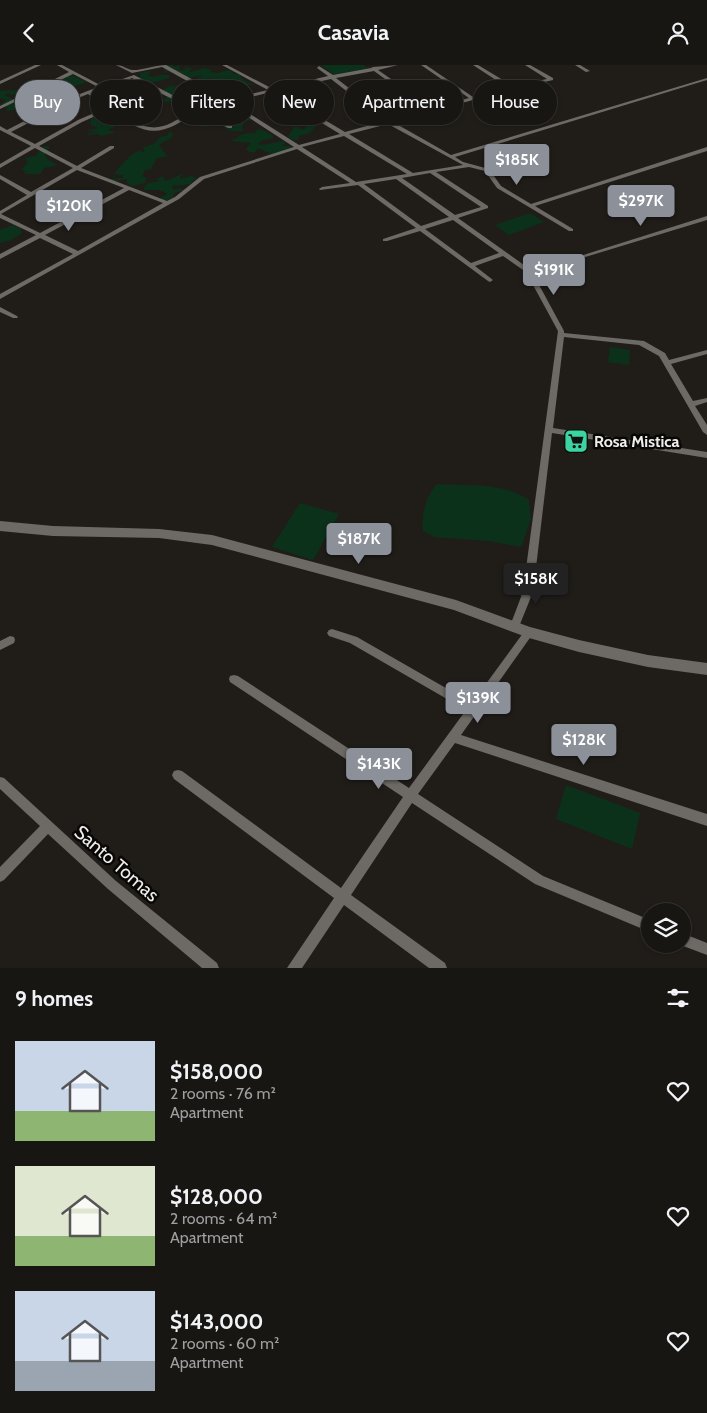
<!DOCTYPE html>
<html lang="en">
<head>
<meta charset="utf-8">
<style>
  body { margin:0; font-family:Cabin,sans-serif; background:#252321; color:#f1f3f6; height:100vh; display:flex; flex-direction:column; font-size:19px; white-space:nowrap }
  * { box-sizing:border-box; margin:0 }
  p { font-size:16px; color:#9f9fa0 }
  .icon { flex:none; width:28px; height:28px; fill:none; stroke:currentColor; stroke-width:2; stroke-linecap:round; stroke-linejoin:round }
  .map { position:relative; height:903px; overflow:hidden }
  .details { display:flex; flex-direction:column; background:#181613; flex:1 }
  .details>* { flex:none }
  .guide { position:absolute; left:15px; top:15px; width:678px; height:45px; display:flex; gap:10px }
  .fabs { position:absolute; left:641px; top:838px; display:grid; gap:10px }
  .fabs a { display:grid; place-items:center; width:50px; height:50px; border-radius:50%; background:#181613; box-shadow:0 1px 4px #0004,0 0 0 1px #363533; font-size:25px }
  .price { position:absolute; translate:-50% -42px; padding:0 11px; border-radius:5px; background:#8c9099; color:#fff; font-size:16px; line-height:32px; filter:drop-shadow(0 1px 2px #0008) }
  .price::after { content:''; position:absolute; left:50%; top:30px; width:15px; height:11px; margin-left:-8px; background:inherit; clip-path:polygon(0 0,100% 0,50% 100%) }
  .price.on { background:#222; color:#fff }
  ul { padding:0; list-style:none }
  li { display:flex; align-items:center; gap:15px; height:125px; padding:0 15px }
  li span { display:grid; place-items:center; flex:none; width:140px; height:100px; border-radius:0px; color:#555 }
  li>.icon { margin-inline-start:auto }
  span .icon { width:60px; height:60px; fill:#fffc; stroke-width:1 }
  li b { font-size:21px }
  h2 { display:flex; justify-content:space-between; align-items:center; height:60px; padding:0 15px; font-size:21px }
  .pill { padding:0 18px; border-radius:22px; background:#181613; box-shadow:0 1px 4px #0004,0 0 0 1px #363533; font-size:18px; line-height:45px }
  .pill.on { background:#8c9099; color:#fff }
  header { display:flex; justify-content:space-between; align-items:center; height:65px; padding:0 15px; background:#181613; font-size:22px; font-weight:700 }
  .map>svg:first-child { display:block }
  .green { fill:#0c311b }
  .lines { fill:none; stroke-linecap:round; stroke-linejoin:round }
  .street { fill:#6d6a65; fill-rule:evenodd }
  .secondary { fill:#6d6a65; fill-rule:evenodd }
  .labels { text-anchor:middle; stroke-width:5; stroke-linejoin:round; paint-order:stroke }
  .poi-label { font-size:16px; font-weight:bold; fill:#f0eeeb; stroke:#090706; text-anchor:start }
  .near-street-label { font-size:19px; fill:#f0eeeb; stroke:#090706 }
</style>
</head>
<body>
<header><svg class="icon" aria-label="back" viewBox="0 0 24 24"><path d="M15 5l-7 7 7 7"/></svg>Casavia<svg class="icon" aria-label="person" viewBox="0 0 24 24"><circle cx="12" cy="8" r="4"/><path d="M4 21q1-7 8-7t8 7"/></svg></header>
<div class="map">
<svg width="707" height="903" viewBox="0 0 707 903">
  <rect width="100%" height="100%" fill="#201d19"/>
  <path class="green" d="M 166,0 L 173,0 L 174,2 L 180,0 L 179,4 L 181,6 L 185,5 L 185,2 L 192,3 L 188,8 L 204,3 L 213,5 L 209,7 L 218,8 L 230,5 L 234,9 L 240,10 L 241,13 L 253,20 L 232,20 L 217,29 L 204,19 L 213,16 L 207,15 L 211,13 L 196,17 L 192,16 L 203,10 L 188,13 L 183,11 L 185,9 L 171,6 L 164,7 Z
    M 321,0 L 364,0 L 368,3 L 334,10 Z
    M 160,3 L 162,3 L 150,6 L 148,11 C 156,14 160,7 170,11 L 169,13 L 151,18 L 139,13 L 141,9 L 133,10 Z
    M 71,10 L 87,17 L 60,26 L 51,20 Z
    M 185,19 L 192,20 L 201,27 L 196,29 L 188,28 L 182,31 L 201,34 L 198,37 L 201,40 L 191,46 L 186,40 L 181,40 L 182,36 L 162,37 L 168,31 L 161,26 L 170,21 Z
    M 18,25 L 16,29 L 11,30 L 8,28 L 4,30 L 14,34 L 13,37 L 19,38 L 20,44 L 5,46 L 8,42 L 0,40 L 6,35 L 0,33 L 0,26 Z
    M 34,27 L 25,34 L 31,35 L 34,31 C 44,30 51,28 59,28 L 52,31 L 53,36 L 63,37 L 49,43 L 44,38 L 23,38 L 18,36 Z
    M 227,45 L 234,46 L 236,49 L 252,50 L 251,55 L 245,56 L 242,63 L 243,66 L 231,66 L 222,61 L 225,56 L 239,58 L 238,55 C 224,50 216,63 203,62 L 210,55 L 209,50 L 218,49 Z
    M 94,52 L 100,53 L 115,62 L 107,65 L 116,67 L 101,71 L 99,69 L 87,70 L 89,68 L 99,67 L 86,66 L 99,63 L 91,60 L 91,54 Z
    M 310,53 L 315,53 L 322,58 L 315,59 L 316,61 L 309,68 L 299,71 L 299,74 L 294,75 L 288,72 L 294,62 L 299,62 L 301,65 L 306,63 Z
    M 261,64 L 272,70 L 274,73 L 261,76 L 258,79 L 262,80 L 283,76 L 286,78 L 282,81 L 290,81 L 292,83 L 272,89 L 258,83 L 255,87 L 249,87 L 246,84 L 251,78 L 231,76 L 243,69 L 256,68 L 257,65 Z
    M 169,67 L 173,68 L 171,74 L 165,76 L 159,80 L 167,91 L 156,94 L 151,104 L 145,105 L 142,111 L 147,113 L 145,118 L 132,121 L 127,118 L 127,114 L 113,117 L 109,114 L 123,113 L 123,110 L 114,109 C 121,101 130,88 141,85 L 141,87 L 144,87 L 145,86 L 143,83 L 155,78 L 160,72 L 167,71 Z
    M 46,81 L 50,82 L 45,88 L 46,93 L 57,100 L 44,103 L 41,108 L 37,109 L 24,109 L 25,106 L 22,104 L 28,97 L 25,93 L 36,91 L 42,82 Z
    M 182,109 L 184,109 L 180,112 L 180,114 L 191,111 L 197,113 L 192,116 L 191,119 L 172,121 L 173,125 L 181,123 L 183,125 L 174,128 L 173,132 L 165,136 L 159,134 L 167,129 C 160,122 151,127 143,124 L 148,118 L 160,116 L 156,114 L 163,111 L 164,115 L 166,116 Z
    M 530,148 L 544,157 L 509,170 L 495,160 Z
    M 13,160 L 21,164 L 21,169 L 11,175 L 0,178 L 0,165 Z
    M 610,282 L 630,285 L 629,300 L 608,297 Z
    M 437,419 C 467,421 503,417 529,435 L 531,454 L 521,482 L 489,476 L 434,472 L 423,466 C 422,448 425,433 437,419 Z
    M 300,438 L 339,449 L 313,495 L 272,482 Z
    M 566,720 L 640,748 L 632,784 L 556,754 Z"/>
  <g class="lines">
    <path class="street" d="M 35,0 L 41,0 L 0,19 L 0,16 Z
      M 57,0 L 62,0 L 102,21 L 134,10 L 232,61 L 232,63 L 228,63 L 196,46 C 160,74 146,71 109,45 L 82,57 L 39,81 L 77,101 L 110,81 L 114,81 L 114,83 L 81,103 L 167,136 L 175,132 L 200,112 L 294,82 L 225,37 L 162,2 L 132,8 L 116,0 C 123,0 126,4 132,5 C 139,6 157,0 166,0 L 228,34 L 268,25 L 222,0 L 227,0 L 273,24 L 328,11 L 317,3 L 319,1 L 333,10 L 371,3 L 373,2 L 398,0 L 378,5 L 433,43 L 469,33 L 421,0 L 426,0 L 473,32 L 508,23 L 473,0 L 478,0 L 513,21 L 547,14 L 525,0 L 530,0 L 553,13 L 553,15 L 513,24 L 393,57 L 451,90 L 707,13 L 707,15 L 455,92 L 463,97 L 489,104 L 501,121 L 531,139 L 707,82 L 707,86 L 535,141 L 573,164 L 573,166 L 569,166 L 497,123 L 485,106 L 469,102 L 436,107 L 488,141 L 488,143 L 458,153 L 531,205 L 564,266 L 564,268 L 644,276 L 665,288 L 669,295 L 707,285 L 707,289 L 671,299 L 693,336 L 707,333 L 707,337 L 695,341 L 707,360 L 707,370 L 703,367 L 659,291 L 639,280 L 564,272 L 553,363 L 707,387 L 707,393 L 552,368 L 535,511 L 531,532 L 518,564 L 515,565 L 512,564 L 510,561 L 521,532 L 525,511 L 558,266 L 526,207 L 503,191 L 475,201 L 493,215 L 490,217 L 488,216 L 420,166 L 387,176 L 383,176 L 383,174 L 416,163 L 358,120 L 320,125 L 319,124 L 322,122 L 350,118 L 297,84 L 204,114 L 179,134 L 0,234 L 0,229 L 73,189 L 40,173 L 0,194 L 0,189 L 36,170 L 0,153 L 0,146 L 27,130 L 0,114 L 0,110 L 31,127 L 73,103 L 35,83 L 0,103 L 0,99 L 31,81 L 0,65 L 0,61 L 7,65 L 67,34 L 98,22 L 73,9 L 0,44 L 0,41 L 69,7 ZM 374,6 L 428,45 L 390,55 L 336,13 ZM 132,13 L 153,24 L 110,41 L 92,28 ZM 331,14 L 385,56 L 345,67 L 276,26 ZM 156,26 L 193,44 C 158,70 148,67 113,44 ZM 271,27 L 340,69 L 299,80 L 231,37 ZM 88,29 L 106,43 L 78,55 L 35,79 L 11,67 L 71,36 ZM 388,59 L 463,100 L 413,108 L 349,69 ZM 344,71 L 407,109 L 356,117 L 302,82 ZM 77,105 L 124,123 L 40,168 L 1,149 ZM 430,108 L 481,142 L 455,150 L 402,113 ZM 396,114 L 449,152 L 421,161 L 364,119 ZM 129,125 L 163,138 L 78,186 L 45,170 ZM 453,155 L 499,188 L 471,198 L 425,164 Z
      M 575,0 L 580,0 L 590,6 L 586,7 Z
      M 707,151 L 707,155 L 582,193 L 577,192 Z
      M 0,242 L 17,251 L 18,252 L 17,253 L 13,253 L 0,247 Z
      M 529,563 L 532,564 L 534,567 L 532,570 L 461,670 L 707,749 L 707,761 L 455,678 L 418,729 L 543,811 L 650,855 L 650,867 L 535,819 L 412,738 L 351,830 L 445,898 L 447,903 L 429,903 L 344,840 L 302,903 L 287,903 L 334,833 L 174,714 L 172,710 L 174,706 L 178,705 L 182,706 L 341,823 L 403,732 L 230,617 L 229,614 L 230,611 L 234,610 L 238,611 L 409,723 L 466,645 L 350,578 L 329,571 L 327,568 L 329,565 L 332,564 L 357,572 L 472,638 L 526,564 Z
      M 10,571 L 14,572 L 15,575 L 14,578 L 0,585 L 0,576 Z
      M 0,712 L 4,713 L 116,816 L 217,898 L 219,903 L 202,903 L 108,824 L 48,769 L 4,815 L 0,817 L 0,802 L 40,761 L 0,724 Z
      M 682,868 L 707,878 L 707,890 L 678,879 L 682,879 Z"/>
    <path class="secondary" d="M 0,456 L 53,461 L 159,464 L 212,470 L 456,535 L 530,562 L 579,575 L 648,590 L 707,598 L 707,610 L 648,602 L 579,587 L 529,573 L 454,545 L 212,480 L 159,473 L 53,471 L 0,466 Z"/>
  </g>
  <defs>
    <g id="supermarket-square" transform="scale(1.25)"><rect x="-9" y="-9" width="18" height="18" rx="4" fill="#3dd4a3" stroke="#090706"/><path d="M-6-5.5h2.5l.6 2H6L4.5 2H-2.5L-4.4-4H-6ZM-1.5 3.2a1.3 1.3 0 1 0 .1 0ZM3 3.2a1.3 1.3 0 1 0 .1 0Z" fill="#111"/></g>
  </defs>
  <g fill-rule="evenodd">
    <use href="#supermarket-square" x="576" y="376"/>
  </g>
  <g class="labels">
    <g class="poi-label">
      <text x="594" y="382">Rosa Mistica</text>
    </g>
    <g class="near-street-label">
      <text transform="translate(117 798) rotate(41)" y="7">Santo Tomas</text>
    </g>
  </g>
</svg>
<div class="fabs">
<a><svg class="icon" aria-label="layers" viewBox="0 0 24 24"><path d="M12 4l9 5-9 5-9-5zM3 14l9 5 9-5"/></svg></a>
</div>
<b class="price" style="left:517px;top:121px">$185K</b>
<b class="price" style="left:641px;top:162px">$297K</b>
<b class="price" style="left:69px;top:167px">$120K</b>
<b class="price" style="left:554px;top:231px">$191K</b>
<b class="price" style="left:359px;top:500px">$187K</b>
<b class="price on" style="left:536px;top:540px">$158K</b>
<b class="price" style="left:478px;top:659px">$139K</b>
<b class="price" style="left:584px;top:701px">$128K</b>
<b class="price" style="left:379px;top:725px">$143K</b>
<div class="guide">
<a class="pill on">Buy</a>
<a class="pill">Rent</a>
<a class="pill">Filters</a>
<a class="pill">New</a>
<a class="pill">Apartment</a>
<a class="pill">House</a>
</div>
</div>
<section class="details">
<h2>9 homes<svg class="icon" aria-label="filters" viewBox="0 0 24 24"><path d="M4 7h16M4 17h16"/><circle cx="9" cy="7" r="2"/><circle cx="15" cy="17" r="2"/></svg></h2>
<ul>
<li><span style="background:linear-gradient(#c9d6e8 70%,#8fb573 0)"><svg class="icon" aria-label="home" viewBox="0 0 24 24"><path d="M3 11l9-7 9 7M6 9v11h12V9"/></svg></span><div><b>$158,000</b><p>2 rooms · 76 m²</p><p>Apartment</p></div><svg class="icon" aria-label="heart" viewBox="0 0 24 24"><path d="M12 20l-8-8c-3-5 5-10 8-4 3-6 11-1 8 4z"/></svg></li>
<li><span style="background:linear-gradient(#dfe7d0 70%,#8fb573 0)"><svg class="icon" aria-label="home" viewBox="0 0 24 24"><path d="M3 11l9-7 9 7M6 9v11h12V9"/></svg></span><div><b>$128,000</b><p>2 rooms · 64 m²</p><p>Apartment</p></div><svg class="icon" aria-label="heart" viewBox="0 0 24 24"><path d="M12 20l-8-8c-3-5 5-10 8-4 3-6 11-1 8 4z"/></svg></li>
<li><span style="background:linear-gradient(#c9d6e8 70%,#9aa5b1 0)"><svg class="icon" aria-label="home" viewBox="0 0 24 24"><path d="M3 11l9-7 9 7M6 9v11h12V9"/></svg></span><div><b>$143,000</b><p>2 rooms · 60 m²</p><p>Apartment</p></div><svg class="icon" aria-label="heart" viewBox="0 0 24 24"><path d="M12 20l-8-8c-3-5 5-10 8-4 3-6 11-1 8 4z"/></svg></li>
</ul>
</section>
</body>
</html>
